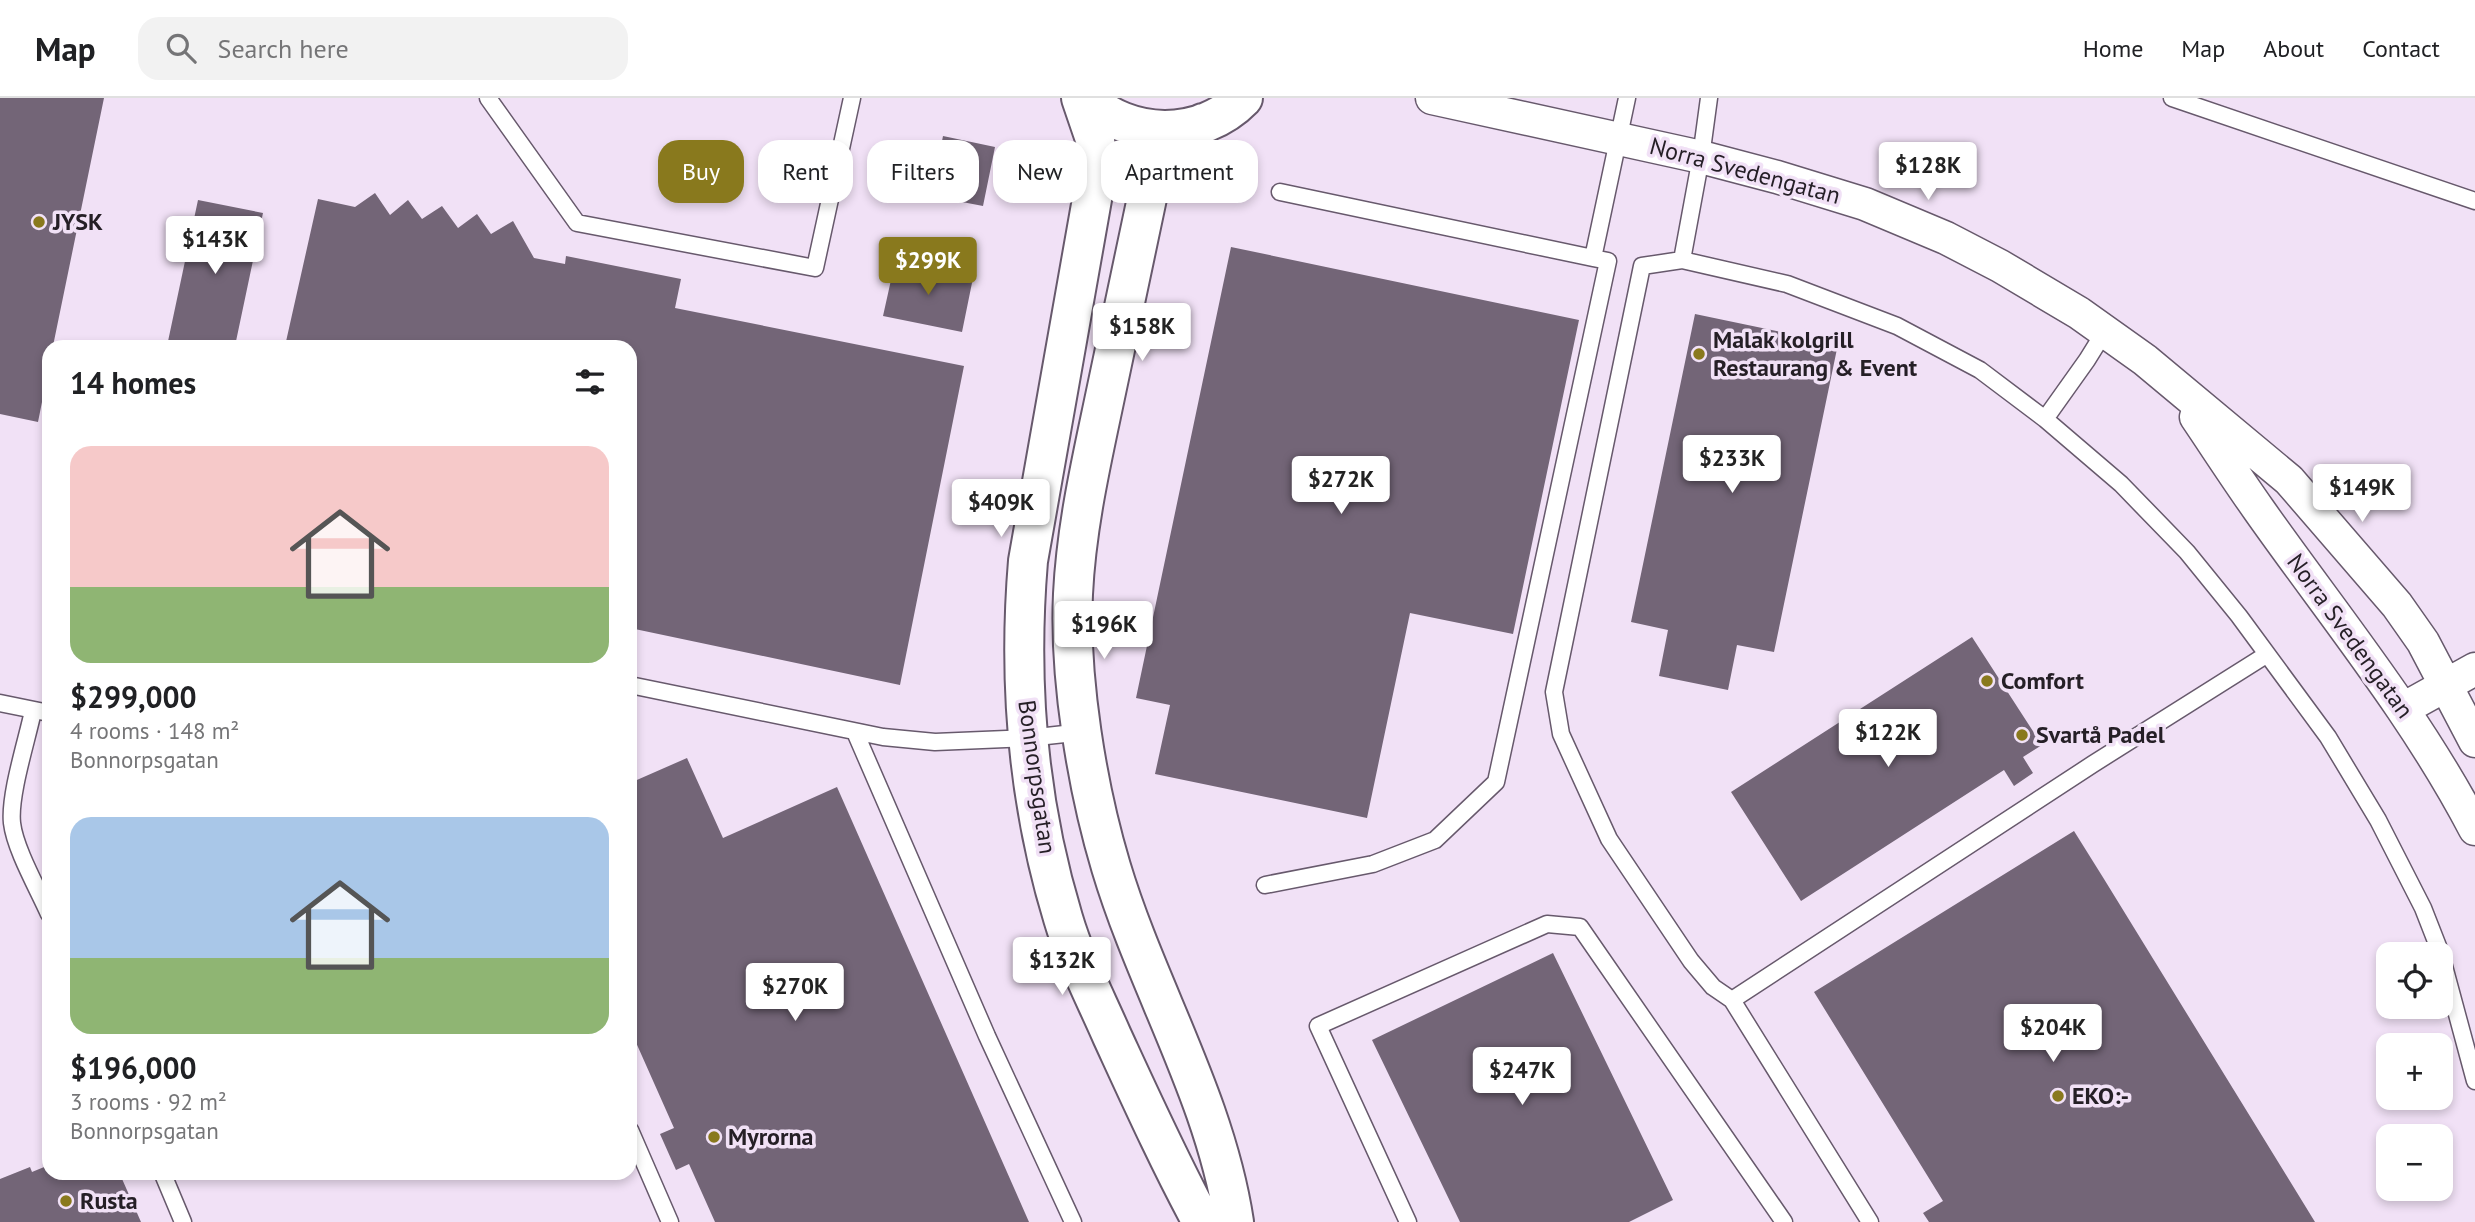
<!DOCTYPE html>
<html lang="en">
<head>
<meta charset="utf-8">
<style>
  body { margin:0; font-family:"PT Sans",sans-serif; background:#f2f2f2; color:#202124; height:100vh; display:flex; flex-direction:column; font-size:26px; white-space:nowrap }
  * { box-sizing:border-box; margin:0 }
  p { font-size:23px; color:#757577 }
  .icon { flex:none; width:38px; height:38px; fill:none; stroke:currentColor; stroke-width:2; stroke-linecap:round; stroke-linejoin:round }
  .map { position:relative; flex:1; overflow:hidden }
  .details { position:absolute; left:42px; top:242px; width:595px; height:840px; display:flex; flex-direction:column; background:#fff; border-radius:21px; box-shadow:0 4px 10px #0003 }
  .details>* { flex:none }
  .guide { position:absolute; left:658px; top:42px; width:665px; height:63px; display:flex; gap:14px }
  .tools { position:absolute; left:2376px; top:844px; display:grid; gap:14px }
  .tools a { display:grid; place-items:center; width:77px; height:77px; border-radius:14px; background:#fff; box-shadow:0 4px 10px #0003; font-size:35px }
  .price { position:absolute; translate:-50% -60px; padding:0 16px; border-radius:7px; background:#fff; color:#222; font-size:23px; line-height:46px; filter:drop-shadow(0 2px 4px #0008) }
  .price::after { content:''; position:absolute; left:50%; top:42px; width:21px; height:16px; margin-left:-10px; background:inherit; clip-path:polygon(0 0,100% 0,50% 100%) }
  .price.on { background:#89791d; color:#fff }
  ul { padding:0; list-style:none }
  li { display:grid; align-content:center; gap:14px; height:371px; padding:0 28px }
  li span { display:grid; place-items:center; height:217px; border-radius:21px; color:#555 }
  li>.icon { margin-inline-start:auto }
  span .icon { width:126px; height:126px; fill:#fffc; stroke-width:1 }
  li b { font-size:30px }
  h2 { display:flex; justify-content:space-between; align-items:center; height:84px; padding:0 28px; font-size:30px }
  .chip { padding:0 24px; border-radius:21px; background:#fff; box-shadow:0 4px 10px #0003; font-size:24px; line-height:63px }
  .chip.on { background:#89791d; color:#fff }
  header { display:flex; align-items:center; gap:42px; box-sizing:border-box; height:98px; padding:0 35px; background:#fff; border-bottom:2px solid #e0e0e0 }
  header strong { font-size:33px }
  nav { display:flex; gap:38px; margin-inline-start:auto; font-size:24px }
  .search { width:490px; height:63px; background:#f2f2f2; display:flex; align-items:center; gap:18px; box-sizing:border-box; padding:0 24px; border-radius:21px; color:#757577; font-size:26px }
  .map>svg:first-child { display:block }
  .building { fill:#736577 }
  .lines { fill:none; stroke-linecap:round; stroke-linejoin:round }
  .lane-casing { stroke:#67596c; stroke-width:19 }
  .street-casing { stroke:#67596c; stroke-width:35 }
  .secondary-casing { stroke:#67596c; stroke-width:42 }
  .lane { stroke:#fff; stroke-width:16 }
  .street { stroke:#fff; stroke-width:32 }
  .secondary { stroke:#fff; stroke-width:38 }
  .poi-dot { fill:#89791d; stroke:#f1e1f6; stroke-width:2.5 }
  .labels { text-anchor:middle; stroke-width:7; stroke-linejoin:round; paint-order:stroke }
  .street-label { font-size:24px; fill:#251f26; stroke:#f1e1f6 }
  .poi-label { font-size:24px; font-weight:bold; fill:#251f26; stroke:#f1e1f6; text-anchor:start }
</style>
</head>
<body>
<header>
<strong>Map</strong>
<div class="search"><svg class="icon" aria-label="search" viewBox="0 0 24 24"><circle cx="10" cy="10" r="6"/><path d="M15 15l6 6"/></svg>Search here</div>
<nav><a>Home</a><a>Map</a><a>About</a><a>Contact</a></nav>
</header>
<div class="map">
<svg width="2475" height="1124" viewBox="0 0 2475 1124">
  <rect width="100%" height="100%" fill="#f1e1f6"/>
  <path class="building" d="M 0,0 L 104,0 L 53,248 L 49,248 L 49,269 L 38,324 L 0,316 Z
    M 943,38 L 995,49 L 983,108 L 931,98 Z
    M 375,95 L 390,117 L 408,102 L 422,121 L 442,108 L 458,130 L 477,116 L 491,136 L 513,123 L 534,160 L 565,166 L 566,158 L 681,181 L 675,210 L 964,268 L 900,587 L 630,530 L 630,248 L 285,248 L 318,101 L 355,109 Z
    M 198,102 L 263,115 L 235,248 L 167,248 Z
    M 1231,149 L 1579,222 L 1513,536 L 1410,515 L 1367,720 L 1155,676 L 1170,607 L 1136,600 Z
    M 895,164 L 973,180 L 962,234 L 883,218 Z
    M 1695,216 L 1838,246 L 1774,554 L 1737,547 L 1728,592 L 1659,578 L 1668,532 L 1631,524 Z
    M 1972,539 L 2042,647 L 2023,659 L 2033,675 L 2014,688 L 2004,672 L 1801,803 L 1731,694 Z
    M 687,660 L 723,740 L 837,689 L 1029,1124 L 715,1124 L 689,1066 L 676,1072 L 660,1036 L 674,1030 L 630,931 L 630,685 Z
    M 2074,733 L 2104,781 L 2315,1124 L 1929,1124 L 1923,1115 L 1943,1103 L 1814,894 Z
    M 1553,855 L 1673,1102 L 1629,1124 L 1460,1124 L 1372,942 Z
    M 49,1067 L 49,1074 L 119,1074 L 141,1124 L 0,1124 L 0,1081 L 30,1069 L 32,1074 Z"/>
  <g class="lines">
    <g class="lane-casing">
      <path id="lane" d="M 488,0 L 577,125 L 815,170 L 852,0
        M 1709,0 L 1701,59 L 1682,162 L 1642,168 L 1554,594 L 1561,636 L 1609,741 L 1691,863 L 1713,889 L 1732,902 L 1870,1124
        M 2172,0 L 2475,103
        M 1280,94 L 1593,160 L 1627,0
        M 1682,162 L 1787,186 L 1897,228 L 1980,272 L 2045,321
        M 2105,233 L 2087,262 L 2045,321 L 2121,386 L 2187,454 L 2239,518 L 2328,639 L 2378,722 L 2423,810 L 2441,856
        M 630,587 L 883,639 L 935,644 L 1028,640 L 1083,634
        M 0,605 L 49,615
        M 33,613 C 27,642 9,697 12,725 C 15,751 38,791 49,816
        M 855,634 L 987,938 L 1073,1124
        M 1265,787 L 1373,766 L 1435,742 L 1496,684 L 1608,163 L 1593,160
        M 2441,857 L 2475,983
        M 1732,902 L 2093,666 L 2266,557
        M 630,1032 L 670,1124
        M 162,1074 L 183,1124
        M 1408,1124 L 1318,928 L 1547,826 L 1580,829 L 1784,1124"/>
    </g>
    <g class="street-casing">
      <path id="street" d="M 1432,0 L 1701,59 L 1777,79 L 1865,106 L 1946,140 L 2000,168 L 2079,215 L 2145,262 L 2289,382 L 2397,507 L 2423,544 L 2475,643
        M 2196,319 C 2217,350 2237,381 2259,412 C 2333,517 2415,616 2475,731
        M 2403,611 L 2475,571"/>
    </g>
    <g class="secondary-casing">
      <path id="secondary" d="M 1081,0 L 1095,41 L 1097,73 L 1028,463 C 1018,583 1028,705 1063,820 C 1075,861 1095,899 1112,938 C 1141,1001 1169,1063 1202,1124
        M 1086,0 C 1128,42 1201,43 1243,0
        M 1203,25 C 1168,53 1162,58 1147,100 C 1132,171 1117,242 1102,313 C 1089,374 1076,434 1073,496 C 1069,580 1087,689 1111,769 C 1147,889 1215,999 1234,1124"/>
    </g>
    <use href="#lane" class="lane"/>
    <use href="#street" class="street"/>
    <use href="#secondary" class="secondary"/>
  </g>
  <g class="poi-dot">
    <circle cx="39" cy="124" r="7"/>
    <circle cx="1699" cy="256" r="7"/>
    <circle cx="1987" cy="583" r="7"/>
    <circle cx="2022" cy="637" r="7"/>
    <circle cx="2058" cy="998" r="7"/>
    <circle cx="714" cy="1039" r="7"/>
    <circle cx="66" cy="1103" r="7"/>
  </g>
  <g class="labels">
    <g class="street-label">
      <text transform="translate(1745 73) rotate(15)" y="8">Norra Svedengatan</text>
      <text transform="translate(2350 538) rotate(54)" y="8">Norra Svedengatan</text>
      <text transform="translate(1037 679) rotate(82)" y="8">Bonnorpsgatan</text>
    </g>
    <g class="poi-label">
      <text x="53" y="132">JYSK</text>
      <text x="1713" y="250">Malak kolgrill<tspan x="1713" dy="28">Restaurang &amp; Event</tspan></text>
      <text x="2001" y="591">Comfort</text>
      <text x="2036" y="645">Svartå Padel</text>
      <text x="2072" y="1006">EKO:-</text>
      <text x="728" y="1047">Myrorna</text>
      <text x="80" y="1111">Rusta</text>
    </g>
  </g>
</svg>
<div class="tools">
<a><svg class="icon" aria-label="locate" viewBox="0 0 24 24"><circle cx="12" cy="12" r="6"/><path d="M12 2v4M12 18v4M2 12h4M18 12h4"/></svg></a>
<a>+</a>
<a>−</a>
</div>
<b class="price" style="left:1928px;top:104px">$128K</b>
<b class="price" style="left:215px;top:178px">$143K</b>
<b class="price on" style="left:928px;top:199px">$299K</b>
<b class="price" style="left:1142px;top:265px">$158K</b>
<b class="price" style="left:1732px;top:397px">$233K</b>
<b class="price" style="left:1341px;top:418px">$272K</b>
<b class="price" style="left:2362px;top:426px">$149K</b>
<b class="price" style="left:1001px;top:441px">$409K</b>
<b class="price" style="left:1104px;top:563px">$196K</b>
<b class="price" style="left:1888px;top:671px">$122K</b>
<b class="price" style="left:1062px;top:899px">$132K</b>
<b class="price" style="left:795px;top:925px">$270K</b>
<b class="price" style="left:2053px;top:966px">$204K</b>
<b class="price" style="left:1522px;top:1009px">$247K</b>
<div class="guide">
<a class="chip on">Buy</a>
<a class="chip">Rent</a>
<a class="chip">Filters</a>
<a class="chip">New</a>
<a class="chip">Apartment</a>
</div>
<section class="details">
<h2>14 homes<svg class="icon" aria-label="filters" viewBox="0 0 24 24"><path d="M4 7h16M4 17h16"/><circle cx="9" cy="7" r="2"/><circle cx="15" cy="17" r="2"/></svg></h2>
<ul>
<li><span style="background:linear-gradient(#f6c9c9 65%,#8fb573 0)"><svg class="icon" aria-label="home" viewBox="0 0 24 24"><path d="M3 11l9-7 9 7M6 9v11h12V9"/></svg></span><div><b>$299,000</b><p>4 rooms · 148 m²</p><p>Bonnorpsgatan</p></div></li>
<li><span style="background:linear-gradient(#a9c7e8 65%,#8fb573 0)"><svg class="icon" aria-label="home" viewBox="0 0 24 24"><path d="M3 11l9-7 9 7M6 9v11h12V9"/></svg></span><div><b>$196,000</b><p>3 rooms · 92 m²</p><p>Bonnorpsgatan</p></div></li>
</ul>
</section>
</div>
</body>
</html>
